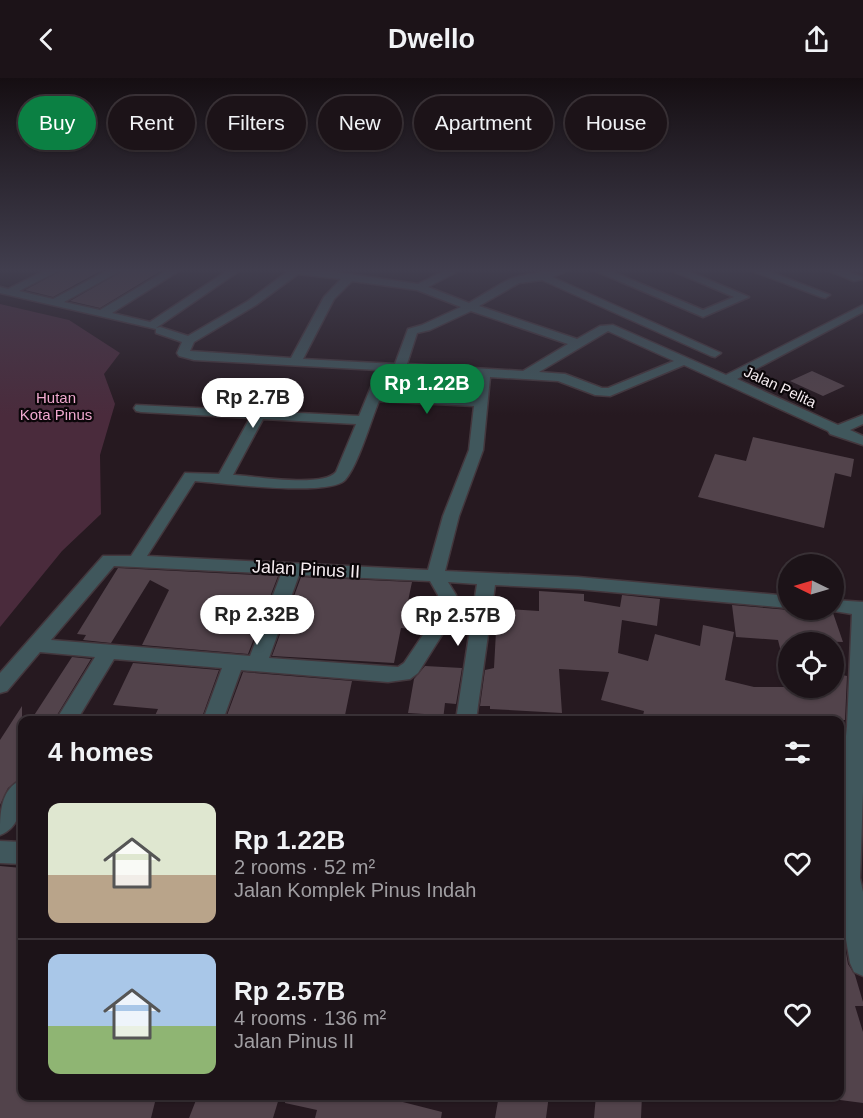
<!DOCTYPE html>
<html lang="en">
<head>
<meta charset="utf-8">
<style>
  body { margin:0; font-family:Arial,sans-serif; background:#251c21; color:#f1f3f6; height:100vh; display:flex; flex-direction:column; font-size:22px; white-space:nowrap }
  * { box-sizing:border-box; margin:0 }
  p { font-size:20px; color:#a09ea2 }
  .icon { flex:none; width:33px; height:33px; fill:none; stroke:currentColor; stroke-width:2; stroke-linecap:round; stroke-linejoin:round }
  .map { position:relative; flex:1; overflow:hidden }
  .side { position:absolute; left:18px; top:638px; width:826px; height:384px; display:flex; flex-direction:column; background:#1c1318; border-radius:12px; box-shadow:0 2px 4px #0004,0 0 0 2px #3a3237 }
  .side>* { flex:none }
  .top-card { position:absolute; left:18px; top:18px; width:828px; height:54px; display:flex; gap:12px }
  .needle { width:39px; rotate:275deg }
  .fabs { position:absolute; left:778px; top:476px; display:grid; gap:12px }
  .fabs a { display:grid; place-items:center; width:66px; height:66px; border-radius:50%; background:#1c1318; box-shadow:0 2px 4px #0004,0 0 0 2px #3a3237; font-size:30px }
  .price { position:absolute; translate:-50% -51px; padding:0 14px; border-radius:21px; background:#fff; color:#222; font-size:20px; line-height:39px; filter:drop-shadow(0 2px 3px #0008) }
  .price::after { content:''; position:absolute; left:50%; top:36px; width:18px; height:14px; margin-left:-9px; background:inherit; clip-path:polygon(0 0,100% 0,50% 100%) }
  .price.on { background:#0b8043; color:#fff }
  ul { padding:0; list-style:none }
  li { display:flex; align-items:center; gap:18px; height:150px; padding:0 30px }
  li+li { border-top:2px solid #3a3237 }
  li span { display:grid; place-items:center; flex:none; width:168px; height:120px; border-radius:12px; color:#555 }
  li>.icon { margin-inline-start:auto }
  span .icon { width:72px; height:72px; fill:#fffc; stroke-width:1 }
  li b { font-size:26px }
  h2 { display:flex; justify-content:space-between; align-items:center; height:72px; padding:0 30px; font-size:26px }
  .tag { padding:0 21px; border-radius:27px; background:#1c1318; box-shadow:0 2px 4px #0004,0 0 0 2px #3a3237; font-size:21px; line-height:54px }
  .tag.on { background:#0b8043; color:#fff }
  header { display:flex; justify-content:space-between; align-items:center; height:78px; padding:0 30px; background:#1c1318; font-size:27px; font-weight:700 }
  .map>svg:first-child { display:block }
  .green { fill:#4a2b3c }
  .building { fill:#52434b }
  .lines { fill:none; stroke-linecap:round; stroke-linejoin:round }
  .minor-casing { stroke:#43373d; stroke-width:3 }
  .minor { fill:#40575c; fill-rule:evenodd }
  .labels { text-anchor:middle; stroke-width:4.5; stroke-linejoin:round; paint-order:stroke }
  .far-street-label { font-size:15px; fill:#f5ecf0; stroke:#0b0609 }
  .far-park-label { font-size:15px; fill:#efa8ce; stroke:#0b0609 }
  .street-label { font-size:18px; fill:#f5ecf0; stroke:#0b0609 }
</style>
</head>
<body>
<header><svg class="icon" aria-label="back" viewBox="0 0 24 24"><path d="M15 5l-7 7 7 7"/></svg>Dwello<svg class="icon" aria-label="share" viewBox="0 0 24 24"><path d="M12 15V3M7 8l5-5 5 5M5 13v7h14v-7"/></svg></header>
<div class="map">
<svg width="863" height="1040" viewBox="0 0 863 1040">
  <rect width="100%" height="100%" fill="#261920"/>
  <path class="green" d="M 0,226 L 69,242 L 120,275 L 104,296 L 115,326 L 100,377 L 101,436 L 62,473 L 0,549 Z"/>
  <path class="building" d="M 64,191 L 104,191 L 53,219 L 25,212 Z
    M 126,191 L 164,191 L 100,230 L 70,223 Z
    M 812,293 L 845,308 L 823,318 L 790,303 Z
    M 753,359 L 854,381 L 851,399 L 835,395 L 824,450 L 698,419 L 715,376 L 746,383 Z
    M 118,490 L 278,498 L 248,576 L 142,567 L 169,512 L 150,502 L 111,565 L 83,562 L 86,557 L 77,556 Z
    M 301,499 L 412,504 L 408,523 L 436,525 L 437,532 L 424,552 L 401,550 L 394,585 L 272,578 Z
    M 539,513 L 584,516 L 584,523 L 620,529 L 622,517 L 660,521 L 657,548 L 622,542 L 618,575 L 648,583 L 655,556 L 700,568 L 703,547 L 734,554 L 725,602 L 754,609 L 834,609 L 834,595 L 847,598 L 845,642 L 642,642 L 644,633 L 601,622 L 609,594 L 559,591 L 562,635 L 490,631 L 490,628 L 480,628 L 485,592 L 494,590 L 496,553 L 492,552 L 494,530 L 539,533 Z
    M 732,527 L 789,532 L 826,531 L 826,533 L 833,535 L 843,564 L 789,562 L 789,577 L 782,578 L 778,562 L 736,559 Z
    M 72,579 L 91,581 L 54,642 L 31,642 Z
    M 133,585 L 219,592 L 201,642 L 153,642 L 158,631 L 113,627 Z
    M 425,588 L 462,590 L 456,626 L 445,625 L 443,642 L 423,642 L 424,636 L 408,635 L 414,601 Z
    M 243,594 L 352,603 L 344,642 L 226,640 Z
    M 22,628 L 22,700 L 8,710 L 0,727 L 0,662 Z
    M 0,788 L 22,790 L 22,1017 L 93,1017 L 156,1020 L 151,1040 L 0,1040 Z
    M 840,863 L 844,863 L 848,886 L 855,897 L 863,924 L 863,928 L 855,928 L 863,954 L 863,1025 L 840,1022 Z
    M 198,1017 L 280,1017 L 273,1040 L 189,1040 Z
    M 286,1017 L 396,1017 L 395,1022 L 442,1034 L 441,1040 L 315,1040 L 317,1032 L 285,1025 Z
    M 499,1017 L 549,1017 L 546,1040 L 495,1040 Z
    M 596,1017 L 642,1017 L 641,1040 L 594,1040 Z"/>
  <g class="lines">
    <g class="minor-casing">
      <path id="minor" d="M 48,191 L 62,191 L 19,213 L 53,221 L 110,191 L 124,191 L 64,224 L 100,232 L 169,191 L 182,191 L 112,235 L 150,244 L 230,191 L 242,191 L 156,250 L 160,249 L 188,258 L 248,223 L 287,194 L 283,191 L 313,191 L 418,206 L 448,191 L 462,191 L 428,209 L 469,225 C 483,217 496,208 510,201 C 519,197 560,191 571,191 L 552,199 L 721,275 L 715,279 L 711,278 L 542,202 L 519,205 L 479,228 L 577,261 L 600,248 L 613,247 L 726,297 L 863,227 L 863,234 L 737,301 L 838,347 L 863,337 L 863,346 L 850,352 L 863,358 L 863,367 L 830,356 L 828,353 L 684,287 L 610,318 L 595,317 L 558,303 L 490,299 L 483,372 L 459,438 L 445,493 L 578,499 L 789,518 L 789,530 L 578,511 L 495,507 L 476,642 L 456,642 L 477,506 L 448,504 L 456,517 L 457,533 L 418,595 L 410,601 L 388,604 L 241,592 L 223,642 L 203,642 L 222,590 L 114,581 L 77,642 L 56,642 L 95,579 L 40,574 L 7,613 L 0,615 L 0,595 L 103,478 L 131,478 L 185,395 L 219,396 L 250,340 L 141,334 L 136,333 L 134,330 L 136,327 L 359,338 L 378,292 L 194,282 L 179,278 L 177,275 L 182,264 L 156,255 L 156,251 L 0,215 L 0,209 L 8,211 ZM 298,196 L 341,201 L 324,219 L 291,280 L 190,273 L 194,264 L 256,227 ZM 352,203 L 417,212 L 461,229 L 422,247 L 408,251 L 395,286 L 303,281 L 334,221 ZM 471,233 L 568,266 L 523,293 L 407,286 L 417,255 L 430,252 ZM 608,253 L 674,283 L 608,310 L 602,310 L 565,296 L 539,294 ZM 391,293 L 477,298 L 475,320 L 382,315 ZM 379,323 L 474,328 L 469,372 L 443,438 L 428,492 L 147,478 L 195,403 C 221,405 329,419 345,402 C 358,388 371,342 379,323 ZM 263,341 L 356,346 L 336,394 C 322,410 255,398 233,397 ZM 114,488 L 281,496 L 250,578 L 51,562 ZM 299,497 L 430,503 L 438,517 L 439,533 L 404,585 L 398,589 L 269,580 Z
        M 591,191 L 606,191 L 703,232 L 734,219 L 668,191 L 683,191 L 749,219 L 703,239 Z
        M 747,191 L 763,191 L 830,217 L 825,220 L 821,219 Z
        M 825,191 L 841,191 L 862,199 L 863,201 L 854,203 Z
        M 834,522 L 863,524 L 863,714 L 860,800 L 863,814 L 863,898 L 854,894 L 850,885 L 840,826 L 840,718 L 847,648 L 852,536 L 828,532 L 834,531 Z
        M 22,702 C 24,721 22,749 0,757 C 0,737 0,710 22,702 Z
        M 0,763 L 22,764 L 22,786 L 0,785 Z"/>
    </g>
    <use href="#minor" class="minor"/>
  </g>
  <linearGradient id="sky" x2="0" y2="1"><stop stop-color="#150e12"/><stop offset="0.57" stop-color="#413e4e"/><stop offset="1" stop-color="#413e4e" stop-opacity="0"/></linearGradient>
  <rect width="863" height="337" fill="url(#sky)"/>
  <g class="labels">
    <g class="far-street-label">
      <text transform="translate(780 309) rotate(25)" y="5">Jalan Pelita</text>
    </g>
    <g class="far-park-label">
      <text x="56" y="325">Hutan<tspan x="56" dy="17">Kota Pinus</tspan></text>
    </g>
    <g class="street-label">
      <text transform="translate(306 491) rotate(3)" y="6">Jalan Pinus II</text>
    </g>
  </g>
</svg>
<div class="fabs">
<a><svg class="needle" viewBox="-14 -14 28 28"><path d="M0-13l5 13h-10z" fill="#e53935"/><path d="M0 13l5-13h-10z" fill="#a09ea2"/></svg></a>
<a><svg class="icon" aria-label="locate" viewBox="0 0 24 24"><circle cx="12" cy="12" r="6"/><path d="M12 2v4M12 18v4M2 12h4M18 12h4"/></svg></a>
</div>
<b class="price on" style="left:427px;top:337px">Rp 1.22B</b>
<b class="price" style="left:253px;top:351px">Rp 2.7B</b>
<b class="price" style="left:257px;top:568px">Rp 2.32B</b>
<b class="price" style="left:458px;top:569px">Rp 2.57B</b>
<div class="top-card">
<a class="tag on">Buy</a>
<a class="tag">Rent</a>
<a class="tag">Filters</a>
<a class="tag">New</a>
<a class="tag">Apartment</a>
<a class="tag">House</a>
</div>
<section class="side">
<h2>4 homes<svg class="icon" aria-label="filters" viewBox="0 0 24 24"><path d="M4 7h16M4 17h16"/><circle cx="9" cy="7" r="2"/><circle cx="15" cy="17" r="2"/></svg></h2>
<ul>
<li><span style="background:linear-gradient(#dfe7d0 60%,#b9a48a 0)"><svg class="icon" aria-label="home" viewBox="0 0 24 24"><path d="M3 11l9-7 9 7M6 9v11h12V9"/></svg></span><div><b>Rp 1.22B</b><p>2 rooms · 52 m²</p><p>Jalan Komplek Pinus Indah</p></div><svg class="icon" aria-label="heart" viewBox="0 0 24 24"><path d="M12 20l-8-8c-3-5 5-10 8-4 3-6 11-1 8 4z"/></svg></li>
<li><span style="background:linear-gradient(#a9c7e8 60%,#8fb573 0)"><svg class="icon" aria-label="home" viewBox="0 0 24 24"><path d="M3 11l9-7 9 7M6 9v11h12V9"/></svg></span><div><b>Rp 2.57B</b><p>4 rooms · 136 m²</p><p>Jalan Pinus II</p></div><svg class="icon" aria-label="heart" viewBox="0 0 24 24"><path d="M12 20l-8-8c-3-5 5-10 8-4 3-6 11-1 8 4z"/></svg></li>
</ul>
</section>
</div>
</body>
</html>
